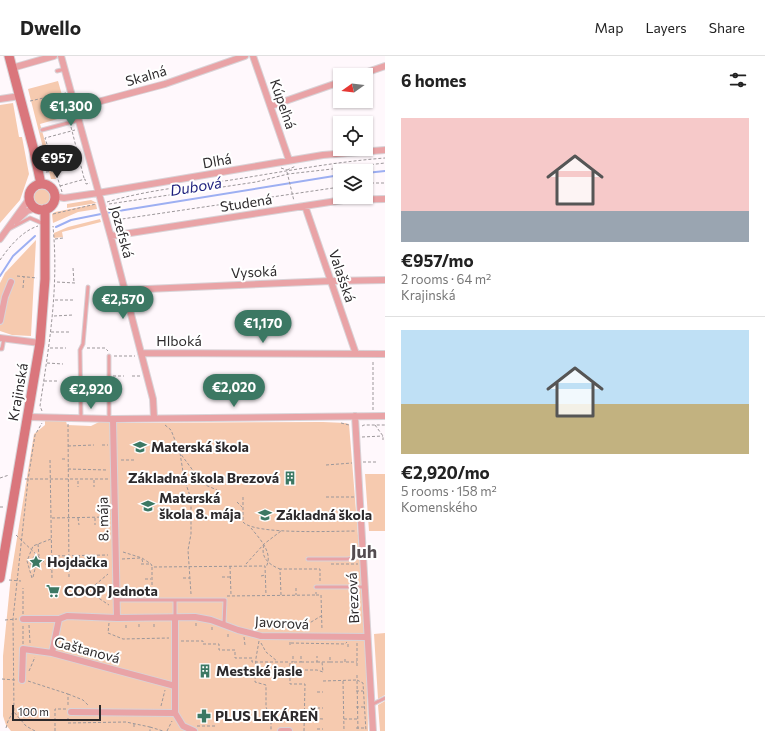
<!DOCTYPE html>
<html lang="en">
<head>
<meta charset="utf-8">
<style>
  body { margin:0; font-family:Commissioner,sans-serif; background:#f6f6f6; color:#222; height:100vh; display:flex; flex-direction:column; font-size:15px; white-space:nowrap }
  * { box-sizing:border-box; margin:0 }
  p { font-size:13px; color:#767676 }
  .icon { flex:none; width:22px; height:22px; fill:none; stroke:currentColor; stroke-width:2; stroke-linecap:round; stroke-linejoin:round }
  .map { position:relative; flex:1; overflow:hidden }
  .side { display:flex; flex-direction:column; background:#fff; width:380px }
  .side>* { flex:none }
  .needle { width:26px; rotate:256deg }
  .controls { position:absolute; left:333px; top:12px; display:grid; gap:8px }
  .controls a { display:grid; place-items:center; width:40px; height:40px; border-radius:0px; background:#fff; box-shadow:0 1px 3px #0004; font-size:20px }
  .scale { position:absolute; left:12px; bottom:10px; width:89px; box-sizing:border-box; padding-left:4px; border:2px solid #2d2a2c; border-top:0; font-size:11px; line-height:14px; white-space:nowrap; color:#2d2a2c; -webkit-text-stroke:3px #fff; paint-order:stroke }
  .price { position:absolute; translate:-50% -34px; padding:0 9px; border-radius:14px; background:#3c7863; color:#fff; font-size:13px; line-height:26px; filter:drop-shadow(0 1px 2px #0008) }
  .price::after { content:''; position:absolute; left:50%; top:24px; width:12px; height:9px; margin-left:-6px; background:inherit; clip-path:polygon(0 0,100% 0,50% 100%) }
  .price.current { background:#222; color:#fff }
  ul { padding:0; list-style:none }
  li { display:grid; align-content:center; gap:8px; height:212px; padding:0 16px }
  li+li { border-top:1px solid #e0e0e0 }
  li span { display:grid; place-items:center; height:124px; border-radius:0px; color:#555 }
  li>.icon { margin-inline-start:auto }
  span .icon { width:72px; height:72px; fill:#fffc; stroke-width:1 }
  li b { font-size:17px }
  h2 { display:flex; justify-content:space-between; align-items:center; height:48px; padding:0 16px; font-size:17px }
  header { display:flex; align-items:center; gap:24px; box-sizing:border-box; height:56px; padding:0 20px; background:#fff; border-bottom:1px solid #e0e0e0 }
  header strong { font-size:19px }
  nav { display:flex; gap:22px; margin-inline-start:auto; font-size:14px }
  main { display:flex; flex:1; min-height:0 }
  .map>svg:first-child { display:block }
  .green { fill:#f6caaf }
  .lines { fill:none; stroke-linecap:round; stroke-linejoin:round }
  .stream { stroke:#9daff2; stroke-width:2 }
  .lane-casing { stroke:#d9d3d7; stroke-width:5 }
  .street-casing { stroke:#d9d3d7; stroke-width:8 }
  .secondary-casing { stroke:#d9d3d7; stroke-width:11 }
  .path { stroke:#9c979a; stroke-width:1; stroke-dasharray:3 2; stroke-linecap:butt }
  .lane { stroke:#e9a3a6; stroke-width:3 }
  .street { stroke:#e9a3a6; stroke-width:6 }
  .secondary { stroke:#da767c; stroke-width:9 }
  .labels { text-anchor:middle; stroke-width:4; stroke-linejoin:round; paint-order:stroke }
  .street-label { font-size:14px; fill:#2d2a2c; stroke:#fff }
  .poi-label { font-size:14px; font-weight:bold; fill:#2d2a2c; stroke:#fff; text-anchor:start }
  .water-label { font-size:15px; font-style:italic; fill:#1d1f7d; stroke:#fff }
  .district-label { font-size:18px; font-weight:bold; fill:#534c50; stroke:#fff }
</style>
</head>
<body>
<header>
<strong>Dwello</strong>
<nav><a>Map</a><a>Layers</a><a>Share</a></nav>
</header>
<main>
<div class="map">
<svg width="385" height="675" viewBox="0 0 385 675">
  <rect width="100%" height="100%" fill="#fff8fc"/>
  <path class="green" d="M 58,25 L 68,60 L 40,68 L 56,123 L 51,123 L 28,33 Z
    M 13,47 L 19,81 L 22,81 L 29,118 L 20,144 L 0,167 L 0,49 Z
    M33 141a9 9 0 1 1 18 0a9 9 0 1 1-18 0Z
    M 91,144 L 97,147 L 67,152 L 67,148 Z
    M 96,148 L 97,153 L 78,156 L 53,167 L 52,158 L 55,156 Z
    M 100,163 L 101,166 L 62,176 L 63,181 L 54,182 L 54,177 L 68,171 Z
    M 36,184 L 31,280 L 12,279 L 0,275 L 0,227 L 5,217 Z
    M 45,365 L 66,365 L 67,369 L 91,370 L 101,365 L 128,367 L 323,366 L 345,367 L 349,368 L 366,579 L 368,675 L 11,675 L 6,669 L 3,660 L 3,600 L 11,519 L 34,378 L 45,369 Z
    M 365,418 L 385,418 L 385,475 L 369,475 Z
    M 385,577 L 385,639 L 378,643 L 374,578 Z
    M 385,645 L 385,675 L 380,675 L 378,649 Z"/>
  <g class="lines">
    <path class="stream" d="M 366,117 L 385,115
      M 56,171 L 71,164 L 106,157 L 340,119
      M 0,220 L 13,200 L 35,180"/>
    <g class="lane-casing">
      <path id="lane" d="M 57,15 L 65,13
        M 42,74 L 79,64
        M 9,173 L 30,162 L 44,168
        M 0,293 L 2,293 L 4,282
        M 81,362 L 80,294 L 83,288 L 88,231
        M 109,363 L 109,300
        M 308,503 L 348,503 L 362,500
        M 316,531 L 364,531
        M 116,544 L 225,544 L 224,568
        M 175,544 L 175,562
        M 371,649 L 385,642"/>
    </g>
    <g class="street-casing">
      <path id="street" d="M 61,0 L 112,185 L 153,343 L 154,362
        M 253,0 L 289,104
        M 12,12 L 54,0
        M 359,19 L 385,10
        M 0,43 L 20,40
        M 271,50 L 340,26
        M 75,52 L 165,28 L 245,0
        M 54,140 L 64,142 L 98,137 L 323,99 L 385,94
        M 305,150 L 356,298
        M 16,165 L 27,155 L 36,152
        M 111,180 L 343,144 L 385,143
        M 0,183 L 29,143
        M 124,234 L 331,225 L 385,224
        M 0,265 L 5,241 L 11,226
        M 0,282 L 40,287
        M 141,297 L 385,298
        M 355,360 L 373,675
        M 28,361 L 113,363 L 385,360
        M 113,363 L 117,562
        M 175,562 L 175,657
        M 23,563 L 59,563 L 67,560 L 117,562 L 195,561 L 211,564 L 238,574 L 261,580 L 367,581
        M 52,597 L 59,563
        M 22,624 L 23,593 L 52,597 L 175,630
        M 71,656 L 175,657 L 183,670 L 194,675
        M 281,675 L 289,675"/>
    </g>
    <g class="secondary-casing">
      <path id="secondary" d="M 9,0 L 33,91 L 41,128
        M29 141a13 13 0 1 1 26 0a13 13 0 1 1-26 0Z
        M 0,522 L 40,287 L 45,223 L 45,153"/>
    </g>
    <path class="path" d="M 63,38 L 69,62
      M 30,45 L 66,37
      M 71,71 L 84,122
      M 281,112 L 287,114
      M 287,114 L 296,110
      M 46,116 L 55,115
      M 287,116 L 294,145
      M 366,127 L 385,127
      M 60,130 L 85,123 L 86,128 L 90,127
      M 62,136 L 45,82 L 75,74
      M 107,146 C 147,134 190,130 231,124 C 282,116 333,106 385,102
      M 109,148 L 256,126 L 288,118 L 385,107
      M 53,158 L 96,148
      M 113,166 L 122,163 L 340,131
      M 55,183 L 63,182
      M 0,204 C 9,191 22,175 38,170
      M 73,212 L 74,227
      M 17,220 L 37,222
      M 57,226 L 75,227
      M 23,232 L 24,221
      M 55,244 L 75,244
      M 54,260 L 73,259
      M 51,276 L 69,276
      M 50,292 L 66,292
      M 87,292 L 105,292 L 108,295
      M 114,300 L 135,300
      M 47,307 L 63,308
      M 113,320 L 124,320
      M 132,320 L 140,320
      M 85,321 L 104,321
      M 44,325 L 59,325
      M 69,325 L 76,325
      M 373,354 L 373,305
      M 42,355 L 40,350 C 49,289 59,233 53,170
      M 341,367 L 349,369
      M 68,368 L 69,522
      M 165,369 L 171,374 L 180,397 L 203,428 L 217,434
      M 375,369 L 383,380 L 383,384
      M 362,370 L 364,369 L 385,369
      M 362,381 L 383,380
      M 102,389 L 108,389
      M 68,390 L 94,389
      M 180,397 L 184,422 L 191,443 L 191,478 L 188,494 L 191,538
      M 62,403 L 67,403
      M 50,404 L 52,522
      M 121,404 L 134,404
      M 363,406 L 376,406
      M 326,409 L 352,407
      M 68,413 L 107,414
      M 0,422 L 9,419
      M 25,423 L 108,423
      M 94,424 L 94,431
      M 78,425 L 78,431
      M 243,441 L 243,466 C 254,479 336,475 356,475
      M 326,441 L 354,441
      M 237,446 L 242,451
      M 0,451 L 3,451
      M 52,462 L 108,461
      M 78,462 L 79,469
      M 95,462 L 95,469
      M 251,472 C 259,482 274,497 266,511
      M 16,479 L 39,501
      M 38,488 L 39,500
      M 264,489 C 260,501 269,509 280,513
      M 123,496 L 142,502 L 151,508
      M 52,500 L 108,499
      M 79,500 L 79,507
      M 95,500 L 95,506
      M30.5 506a5.5 5.5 0 1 1 11 0a5.5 5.5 0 1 1-11 0Z
      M 122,503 L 140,502
      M 142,503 L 143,508
      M 42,504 L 52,515
      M 141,508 L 151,508 L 152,510
      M 246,508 L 264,488 L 281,475
      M 331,508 L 358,508
      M 230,510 L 231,539
      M 261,520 L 265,519
      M 33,521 L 35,513
      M 222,521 L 230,521
      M 32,522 L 27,505 L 33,490 L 51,483
      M 183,522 L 190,522
      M 145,523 L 151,523
      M 9,524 L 21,525
      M 95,529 L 108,518
      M 93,530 L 110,530
      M 296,532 L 296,539
      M 122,536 L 128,539
      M 91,537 L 109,549
      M 152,539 L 152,511 L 265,510 L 266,539
      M 281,539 L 280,513 L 320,513 L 320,526
      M 316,539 L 321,539 L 322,574
      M 227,540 L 316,539 L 316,536
      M 23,558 L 23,532
      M 5,564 L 17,563
      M 109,567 L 108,577 L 123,583 L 169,582
      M 196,567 L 196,572
      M 139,568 L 139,572
      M 154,568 L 154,572
      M 29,569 L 30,587
      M 212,571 L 212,576
      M 126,572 L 126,568
      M 298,574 L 321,560
      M 228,581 L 228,576
      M 244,581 L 245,589
      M 181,585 L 203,585 L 203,588 L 219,588 L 219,594 L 235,594 L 235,602 L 252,602 L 252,606 L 290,606
      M 259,585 L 256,602 L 255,626 L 266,629 L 266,651 L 271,663 L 271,675
      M 290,586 L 290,591
      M 261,587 L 266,596 L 277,605
      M 291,587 L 345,588 L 347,586
      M 357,587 L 357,611
      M 23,588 L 23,569
      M 348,591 L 348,588
      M 293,600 L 293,606 L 290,606 L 290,628 L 305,628 L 304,675
      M 294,606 L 301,606 L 301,600
      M 301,606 L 317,606 L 317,600
      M 317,606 L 330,606 L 330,600
      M 330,606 L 345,606 L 345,601
      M 346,606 L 357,606
      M 290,614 L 317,614 L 323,616 L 322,606
      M 29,615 L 35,601
      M 357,619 L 357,624 L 363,627 L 366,675
      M 2,623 L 15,624
      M 28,625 L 68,638 L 68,650
      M 323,625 L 357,624 L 358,675
      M 343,625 L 344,675
      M 356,635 L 363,635
      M 317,636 L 323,636
      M 68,638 L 83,644 L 89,650
      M 161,650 L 165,634
      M 356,651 L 364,651
      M 317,652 L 323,652
      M 68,662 L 68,667 L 126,666 L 150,671 L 150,675
      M 305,662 L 323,663
      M 344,663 L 357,663
      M 134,668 L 134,673
      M 197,670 L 215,670
      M 150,671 L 163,675
      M 6,672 L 8,665 L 13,656
      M 356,672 L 365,672
      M 317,673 L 323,673
      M 35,675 L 26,670 L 14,656 L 13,563 L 28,424 L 35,379 L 42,367
      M 55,675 L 55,653 L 66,653
      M 167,675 L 172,665"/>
    <use href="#lane" class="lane"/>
    <use href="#street" class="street"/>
    <use href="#secondary" class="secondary"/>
  </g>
  <defs>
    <g id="school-bare" transform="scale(1.08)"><path d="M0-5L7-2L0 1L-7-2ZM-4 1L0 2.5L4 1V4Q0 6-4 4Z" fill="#3c7863" stroke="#fff" stroke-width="2.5" paint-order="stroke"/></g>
    <g id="building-bare" transform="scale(1.08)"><path d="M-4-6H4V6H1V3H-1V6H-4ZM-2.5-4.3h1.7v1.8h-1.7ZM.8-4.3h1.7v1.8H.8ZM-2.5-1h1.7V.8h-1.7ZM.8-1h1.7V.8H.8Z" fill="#3c7863" stroke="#fff" stroke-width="2.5" paint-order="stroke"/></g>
    <g id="sight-bare" transform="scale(1.08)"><path d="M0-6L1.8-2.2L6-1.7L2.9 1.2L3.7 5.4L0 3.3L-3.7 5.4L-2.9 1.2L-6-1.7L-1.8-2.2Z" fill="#3c7863" stroke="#fff" stroke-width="2.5" paint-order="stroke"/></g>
    <g id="supermarket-bare" transform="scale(1.08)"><path d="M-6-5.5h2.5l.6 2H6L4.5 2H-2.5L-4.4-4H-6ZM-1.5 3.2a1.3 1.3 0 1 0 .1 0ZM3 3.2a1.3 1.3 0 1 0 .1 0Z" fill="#3c7863" stroke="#fff" stroke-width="2.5" paint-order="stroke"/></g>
    <g id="pharmacy-bare" transform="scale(1.08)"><path d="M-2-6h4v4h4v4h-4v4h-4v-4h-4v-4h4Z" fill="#3c7863" stroke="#fff" stroke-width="2.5" paint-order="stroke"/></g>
  </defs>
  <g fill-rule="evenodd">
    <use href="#school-bare" x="140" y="391"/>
    <use href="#building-bare" x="290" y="422"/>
    <use href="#school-bare" x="148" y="450"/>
    <use href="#school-bare" x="265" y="459"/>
    <use href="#sight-bare" x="36" y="506"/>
    <use href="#supermarket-bare" x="53" y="535"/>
    <use href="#building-bare" x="205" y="615"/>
    <use href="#pharmacy-bare" x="204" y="660"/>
  </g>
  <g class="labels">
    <g class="street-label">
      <text transform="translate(146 20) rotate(-16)" y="5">Skalná</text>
      <text transform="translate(283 48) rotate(71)" y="5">Kúpeľná</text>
      <text transform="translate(217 105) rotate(-10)" y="5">Dlhá</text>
      <text transform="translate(246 147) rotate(-9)" y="5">Studená</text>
      <text transform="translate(122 176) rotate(75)" y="5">Jozefská</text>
      <text transform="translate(254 216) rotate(-3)" y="5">Vysoká</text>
      <text transform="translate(342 220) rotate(71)" y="5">Valašská</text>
      <text x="179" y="290">Hlboká</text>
      <text transform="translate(18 336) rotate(-80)" y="5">Krajinská</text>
      <text transform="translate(103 463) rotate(-91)" y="5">8. mája</text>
      <text transform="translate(353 542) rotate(-93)" y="5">Brezová</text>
      <text transform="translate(282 567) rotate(3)" y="5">Javorová</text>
      <text transform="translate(87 594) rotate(15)" y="5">Gaštanová</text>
    </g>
    <g class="poi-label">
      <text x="151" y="396">Materská škola</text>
      <text x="279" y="427" text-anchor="end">Základná škola Brezová</text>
      <text x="159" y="447">Materská<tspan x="159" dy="16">škola 8. mája</tspan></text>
      <text x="276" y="464">Základná škola</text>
      <text x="47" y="511">Hojdačka</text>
      <text x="64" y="540">COOP Jednota</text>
      <text x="216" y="620">Mestské jasle</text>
      <text x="215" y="665">PLUS LEKÁREŇ</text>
    </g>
    <g class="water-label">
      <text transform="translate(196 131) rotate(-9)" y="5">Dubová</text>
    </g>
    <g class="district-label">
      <text x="364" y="502">Juh</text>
    </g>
  </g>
</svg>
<div class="controls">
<a><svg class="needle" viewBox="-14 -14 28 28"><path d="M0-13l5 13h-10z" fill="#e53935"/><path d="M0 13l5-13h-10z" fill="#767676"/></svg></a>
<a><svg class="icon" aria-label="locate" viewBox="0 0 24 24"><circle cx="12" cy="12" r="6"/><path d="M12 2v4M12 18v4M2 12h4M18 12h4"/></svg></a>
<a><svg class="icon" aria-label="layers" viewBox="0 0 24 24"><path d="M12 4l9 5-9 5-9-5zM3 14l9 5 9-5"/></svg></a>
</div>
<div class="scale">100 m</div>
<b class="price" style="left:71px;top:71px">€1,300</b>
<b class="price current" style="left:57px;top:123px">€957</b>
<b class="price" style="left:123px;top:264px">€2,570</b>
<b class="price" style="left:263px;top:288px">€1,170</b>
<b class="price" style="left:234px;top:352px">€2,020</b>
<b class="price" style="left:91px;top:354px">€2,920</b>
</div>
<section class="side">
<h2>6 homes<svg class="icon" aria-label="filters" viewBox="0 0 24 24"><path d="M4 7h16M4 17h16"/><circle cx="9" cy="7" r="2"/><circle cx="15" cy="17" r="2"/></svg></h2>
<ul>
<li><span style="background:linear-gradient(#f6c9c9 75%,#9aa5b1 0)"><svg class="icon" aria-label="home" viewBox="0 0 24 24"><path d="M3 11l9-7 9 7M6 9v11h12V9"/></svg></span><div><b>€957/mo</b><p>2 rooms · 64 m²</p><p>Krajinská</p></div></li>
<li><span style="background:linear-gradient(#bfe0f5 60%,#c2b280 0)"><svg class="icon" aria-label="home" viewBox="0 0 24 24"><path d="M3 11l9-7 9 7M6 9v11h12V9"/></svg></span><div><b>€2,920/mo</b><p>5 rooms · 158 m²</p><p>Komenského</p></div></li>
</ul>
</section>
</main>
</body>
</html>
